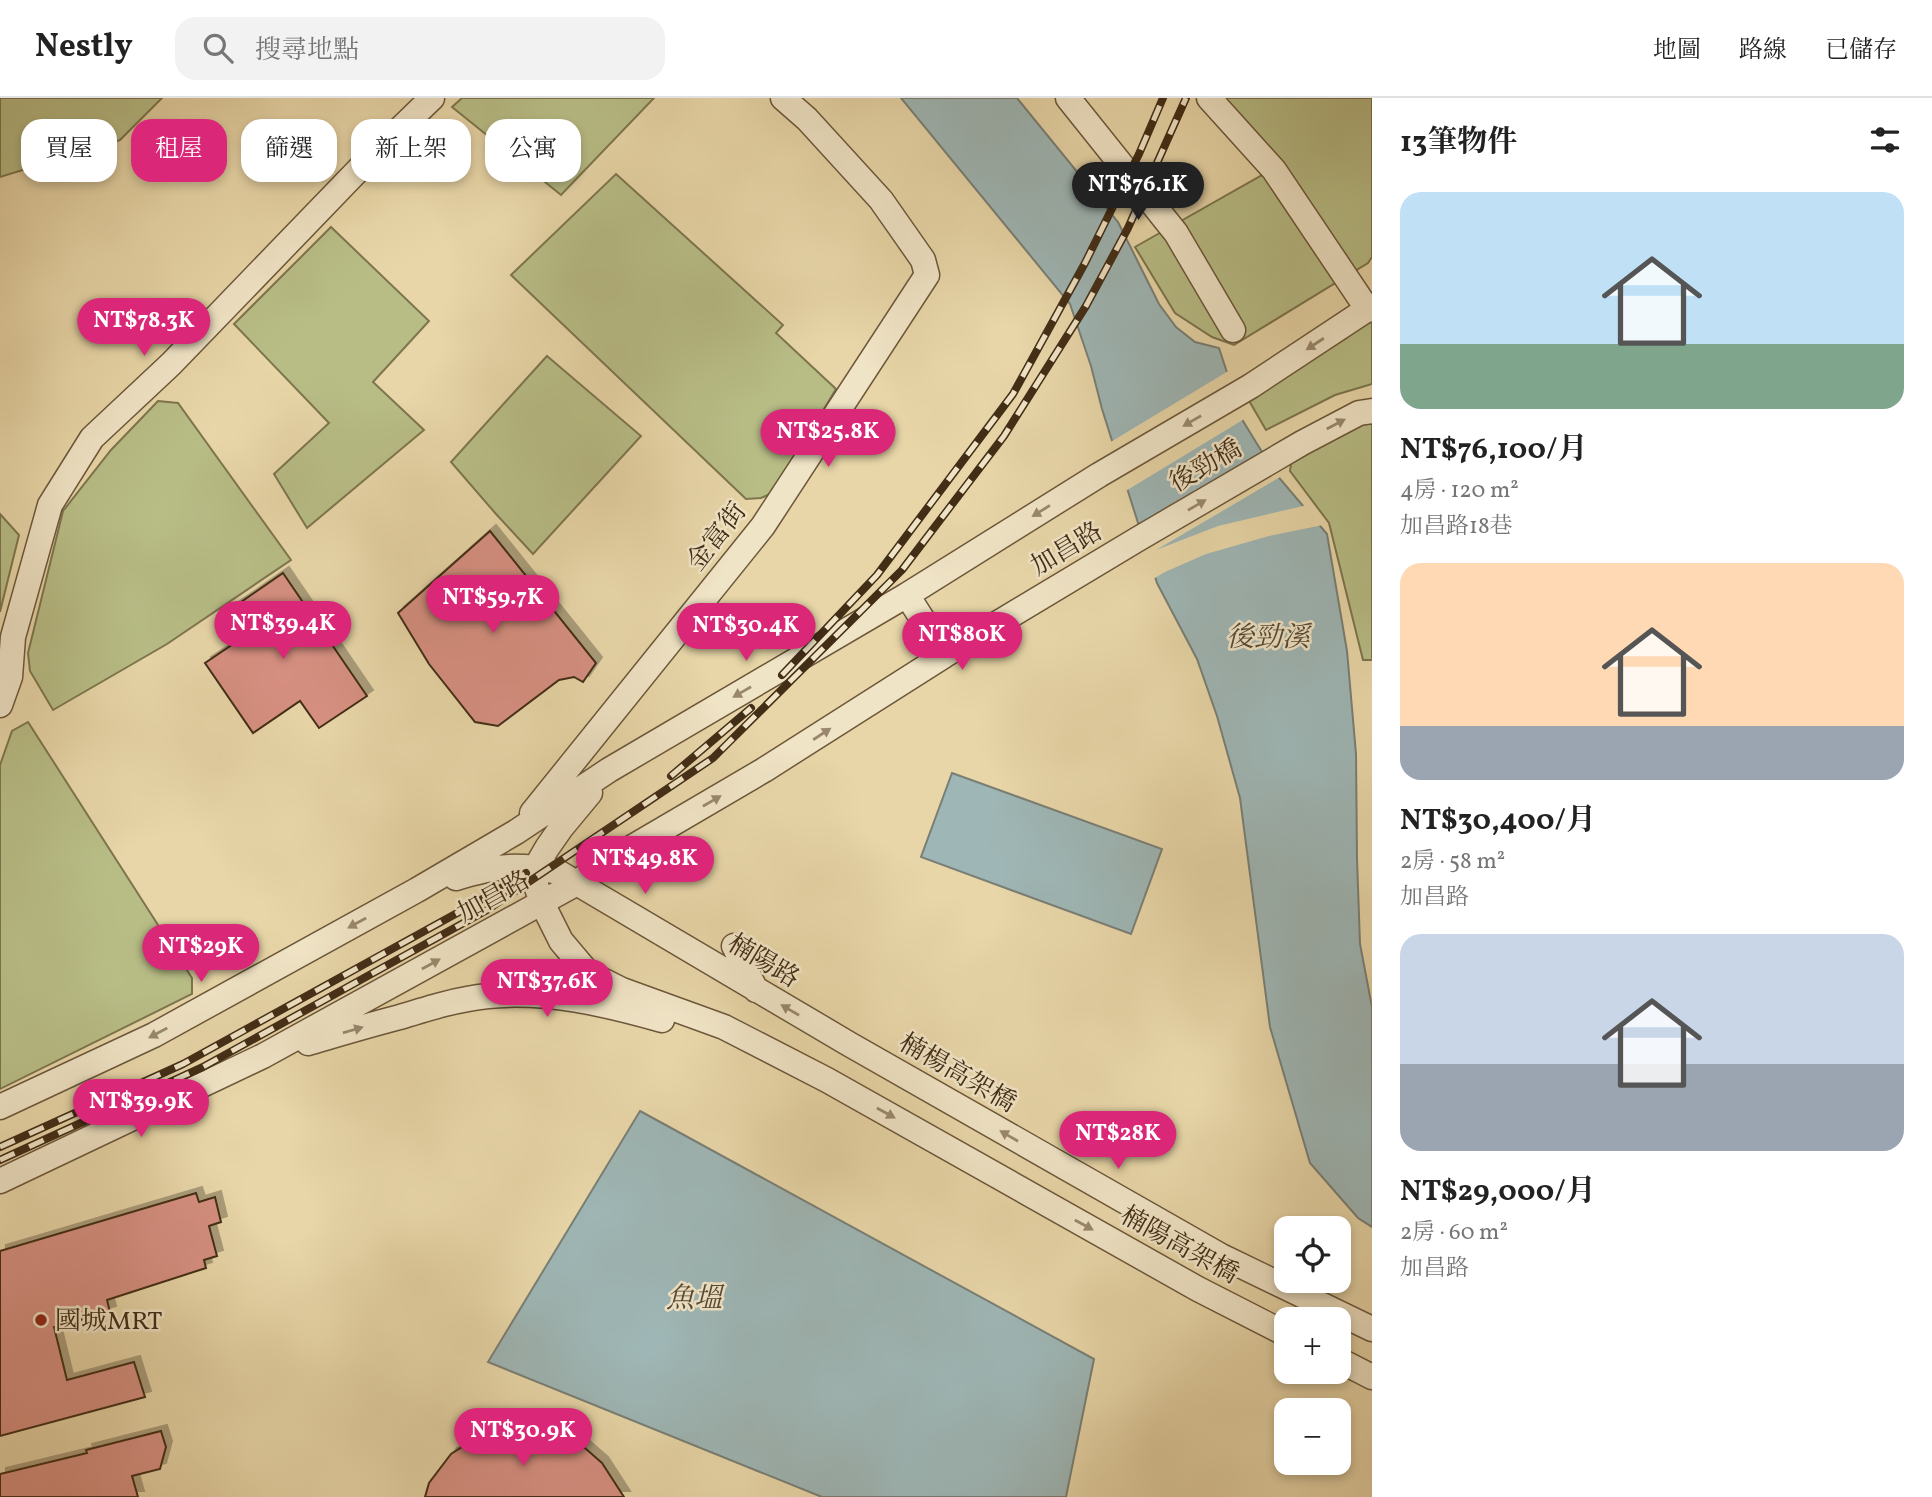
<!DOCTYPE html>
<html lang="zh-TW">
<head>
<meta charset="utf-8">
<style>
  body { margin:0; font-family:Vollkorn,"Noto Serif TC",serif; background:#f2f2f2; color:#222; height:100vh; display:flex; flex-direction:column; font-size:26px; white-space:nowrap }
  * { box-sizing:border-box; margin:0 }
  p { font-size:23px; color:#767676 }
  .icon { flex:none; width:38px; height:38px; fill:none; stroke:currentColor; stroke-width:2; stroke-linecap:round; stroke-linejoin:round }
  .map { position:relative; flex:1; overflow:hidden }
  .drawer { display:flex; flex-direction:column; background:#fff; width:560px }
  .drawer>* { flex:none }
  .banner { position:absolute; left:21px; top:21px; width:665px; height:63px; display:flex; gap:14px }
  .buttons { position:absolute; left:1274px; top:1118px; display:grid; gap:14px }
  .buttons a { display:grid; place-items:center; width:77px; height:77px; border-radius:14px; background:#fff; box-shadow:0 4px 10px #0003; font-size:35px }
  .price { position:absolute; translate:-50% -60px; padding:0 16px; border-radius:24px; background:#db2777; color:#fff; font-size:23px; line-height:46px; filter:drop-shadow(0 2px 4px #0008) }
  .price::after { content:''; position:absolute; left:50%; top:42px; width:21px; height:16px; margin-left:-10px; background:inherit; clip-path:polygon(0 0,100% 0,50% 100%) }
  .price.selected { background:#222; color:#fff }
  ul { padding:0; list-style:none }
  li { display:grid; align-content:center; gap:14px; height:371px; padding:0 28px }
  li span { display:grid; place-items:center; height:217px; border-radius:21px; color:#555 }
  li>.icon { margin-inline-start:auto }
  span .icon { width:126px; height:126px; fill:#fffc; stroke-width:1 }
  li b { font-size:30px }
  h2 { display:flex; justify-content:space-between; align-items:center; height:84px; padding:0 28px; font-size:30px }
  .chip { padding:0 24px; border-radius:21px; background:#fff; box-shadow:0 4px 10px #0003; font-size:24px; line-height:63px }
  .chip.selected { background:#db2777; color:#fff }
  header { display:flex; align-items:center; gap:42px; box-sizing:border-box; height:98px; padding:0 35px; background:#fff; border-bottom:2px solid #e0e0e0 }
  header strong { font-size:33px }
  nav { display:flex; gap:38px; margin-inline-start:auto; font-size:24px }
  .search { width:490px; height:63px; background:#f2f2f2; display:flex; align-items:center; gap:18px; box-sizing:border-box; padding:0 24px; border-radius:21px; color:#767676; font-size:26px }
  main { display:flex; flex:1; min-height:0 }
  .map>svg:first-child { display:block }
  .green { fill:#b8bd86; stroke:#7d754e; stroke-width:2 }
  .water { fill:#9eb6b5; stroke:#797f75; stroke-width:2 }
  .pier { fill:#e8d6a8 }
  .building { fill:#d79082; stroke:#422d16; stroke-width:2; filter:url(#shadow) }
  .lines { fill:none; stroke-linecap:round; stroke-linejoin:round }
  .minor-casing { stroke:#6c573a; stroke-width:27 }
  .minor { stroke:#f0e4c6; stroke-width:24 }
  .rail-casing { stroke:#422d16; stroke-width:8 }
  .rail { stroke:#f0e4c6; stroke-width:5; stroke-dasharray:16; stroke-linecap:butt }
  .oneway { fill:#99886e }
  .poi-dot { fill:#8f2418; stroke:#f0e4c6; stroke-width:2.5 }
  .labels { text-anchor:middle; stroke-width:5; stroke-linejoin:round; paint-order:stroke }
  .street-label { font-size:26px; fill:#422d16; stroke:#f0e4c6 }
  .poi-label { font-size:26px; fill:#422d16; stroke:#f0e4c6; text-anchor:start }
  .water-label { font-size:28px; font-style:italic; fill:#544836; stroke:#f0e4c6 }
</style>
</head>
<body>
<header>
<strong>Nestly</strong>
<div class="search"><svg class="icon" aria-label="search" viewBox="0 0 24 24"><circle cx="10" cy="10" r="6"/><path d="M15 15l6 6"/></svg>搜尋地點</div>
<nav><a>地圖</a><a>路線</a><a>已儲存</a></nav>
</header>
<main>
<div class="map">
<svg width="1372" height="1399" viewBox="0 0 1372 1399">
  <defs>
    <filter id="shadow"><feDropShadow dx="6" dy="-6" stdDeviation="0" flood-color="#0004"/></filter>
  </defs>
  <rect width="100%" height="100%" fill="#e8d6a8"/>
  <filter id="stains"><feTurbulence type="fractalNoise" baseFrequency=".00286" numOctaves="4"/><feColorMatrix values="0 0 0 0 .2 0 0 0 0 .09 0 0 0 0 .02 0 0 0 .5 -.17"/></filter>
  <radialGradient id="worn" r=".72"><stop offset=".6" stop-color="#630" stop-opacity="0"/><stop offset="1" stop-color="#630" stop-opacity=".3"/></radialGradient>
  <path class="green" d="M 0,0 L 162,0 L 120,42 L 0,79 Z
    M 462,0 L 654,0 L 561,97 L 452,9 Z
    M 1216,0 L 1372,0 L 1372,159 L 1368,165 L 1234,247 L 1212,239 L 1175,215 L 1135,149 L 1278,68 Z
    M 616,76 L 783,227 L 776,235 L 836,291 L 774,394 L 761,400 L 746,401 L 511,177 Z
    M 331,129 L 429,223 L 373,284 L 424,332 L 307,430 L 274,376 L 329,325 L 234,226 Z
    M 1372,219 L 1372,286 L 1335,297 L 1266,332 L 1248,301 L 1345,241 Z
    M 547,258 L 641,338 L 533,456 L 496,416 L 451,364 Z
    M 158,303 L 178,305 L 291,462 L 167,546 L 53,612 L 30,573 L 28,555 L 63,413 L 111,352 Z
    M 1372,320 L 1372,562 L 1363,562 L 1329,425 L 1290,373 L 1292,359 Z
    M 0,416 L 19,437 L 0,514 Z
    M 28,624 L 192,880 L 192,896 L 0,991 L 0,667 L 12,633 Z"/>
  <path class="water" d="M 901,0 L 1017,0 L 1118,124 L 1159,206 L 1176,229 L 1195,244 L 1219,250 L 1243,323 L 1275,375 L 1327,436 L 1347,553 L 1356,656 L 1357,761 L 1360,846 L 1372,909 L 1372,1129 L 1358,1120 L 1310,1065 L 1270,929 L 1240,700 L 1217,618 L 1197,561 L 1157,485 L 1102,311 L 1091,268 L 1070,206 Z
    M 952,675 L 1162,751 L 1131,836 L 921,759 Z
    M 640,1013 L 1094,1261 L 1066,1399 L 822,1399 L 488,1264 Z"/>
  <path class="pier" d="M 1230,272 L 1246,320 L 1124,394 L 1109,345 Z
    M 1278,373 L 1282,378 L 1156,452 L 1218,428 L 1307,407 L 1323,427 L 1269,438 L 1206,456 L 1165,474 L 1153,481 L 1137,433 Z"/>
  <path class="building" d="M 490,433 L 596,565 L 583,584 L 574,579 L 559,582 L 498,628 L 475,624 L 429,566 L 398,515 Z
    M 283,475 L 367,598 L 319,630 L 300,603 L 253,635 L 205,565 L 245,538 L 228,513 Z
    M 196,1095 L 199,1104 L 215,1099 L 221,1124 L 209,1128 L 217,1158 L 204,1162 L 206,1170 L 107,1202 L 110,1214 L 54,1229 L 67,1282 L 134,1264 L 145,1299 L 0,1338 L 0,1153 Z
    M 513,1329 L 546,1331 L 577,1343 L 602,1365 L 624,1399 L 425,1399 L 429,1385 L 451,1356 L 481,1337 Z
    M 161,1333 L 166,1349 L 160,1371 L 132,1378 L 138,1399 L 0,1399 L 0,1376 L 87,1355 L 86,1352 Z"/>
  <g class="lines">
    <g class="minor-casing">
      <path id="minor" d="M 1068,0 L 1176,135 L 1233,232
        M 1209,0 L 1274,72 L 1368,212
        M 907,497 L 945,557
        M 0,607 L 10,579 L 13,539 L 50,407 L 92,340 L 171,266 L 363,67 L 432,0
        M 590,695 L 561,730 L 547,750 L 536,769 L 536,787 L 542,805 L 561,843 L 588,875 L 622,892 L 724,929 L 827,982 L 1198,1191 L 1286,1236
        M 532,715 L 763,428 L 927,177 L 923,162 L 881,102 L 807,21 L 783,0
        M 456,780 C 496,768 516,765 558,774 L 849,946 L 1221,1158 L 1372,1231
        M 734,848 L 756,892
        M 308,945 C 339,936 369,927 400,919 C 429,910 458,901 488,898 C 546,892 606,906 662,922
        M 0,1009 L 154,937 L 417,792 L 516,734 L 609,672 L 907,497 L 1099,377 L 1251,288 L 1372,208
        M 0,1083 L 263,958 L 579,784 L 590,774 L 764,672 L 945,557 L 1138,441 L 1302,345 L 1359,315 L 1372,313
        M 1339,1262 L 1372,1279"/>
    </g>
    <use href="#minor" class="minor"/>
    <g class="rail-casing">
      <path id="rail" d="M 782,577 L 877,477 L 1013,296 L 1085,165 L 1139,56 L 1163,0
        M 671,678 L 751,610
        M 0,1049 L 183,966 L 479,803 L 526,775
        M 0,1062 L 203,969 L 487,812 L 713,660 L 902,472 L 1004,338 L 1086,208 L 1128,130 L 1186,0"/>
    </g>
    <use href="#rail" class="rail"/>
  </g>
  <defs><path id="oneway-solid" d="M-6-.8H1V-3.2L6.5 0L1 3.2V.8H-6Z" transform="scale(1.75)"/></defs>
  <g class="oneway">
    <use href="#oneway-solid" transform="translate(1315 246) rotate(147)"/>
    <use href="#oneway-solid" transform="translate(1192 323) rotate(150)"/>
    <use href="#oneway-solid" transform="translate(1336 326) rotate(-28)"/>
    <use href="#oneway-solid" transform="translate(1197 407) rotate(-30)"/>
    <use href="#oneway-solid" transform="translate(1041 413) rotate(148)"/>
    <use href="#oneway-solid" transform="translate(742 594) rotate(150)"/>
    <use href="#oneway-solid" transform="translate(822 636) rotate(-33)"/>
    <use href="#oneway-solid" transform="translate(712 703) rotate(-30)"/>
    <use href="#oneway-solid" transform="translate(357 825) rotate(151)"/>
    <use href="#oneway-solid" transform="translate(431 866) rotate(-29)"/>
    <use href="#oneway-solid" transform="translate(790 912) rotate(-150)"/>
    <use href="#oneway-solid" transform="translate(353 932) rotate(-16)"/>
    <use href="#oneway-solid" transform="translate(158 935) rotate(152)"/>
    <use href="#oneway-solid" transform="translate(886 1015) rotate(29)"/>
    <use href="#oneway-solid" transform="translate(1009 1038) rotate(-150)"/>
    <use href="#oneway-solid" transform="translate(1084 1127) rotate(29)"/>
  </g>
  <circle class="poi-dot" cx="41" cy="1222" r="7"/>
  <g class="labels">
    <g class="street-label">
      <text transform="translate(1205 367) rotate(-30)" y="9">後勁橋</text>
      <text transform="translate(716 438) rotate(-52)" y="9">金富街</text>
      <text transform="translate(1066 450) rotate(-31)" y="9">加昌路</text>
      <text transform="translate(493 798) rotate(-29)" y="9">加昌路</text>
      <text transform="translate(764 862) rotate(31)" y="9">楠陽路</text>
      <text transform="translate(958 974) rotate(30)" y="9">楠楊高架橋</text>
      <text transform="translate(1180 1146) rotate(29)" y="9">楠陽高架橋</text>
    </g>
    <g class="poi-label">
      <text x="55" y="1231">國城MRT</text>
    </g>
    <g class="water-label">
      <text x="1268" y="548">後勁溪</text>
      <text x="694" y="1209">魚塭</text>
    </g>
  </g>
  <rect width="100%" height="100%" filter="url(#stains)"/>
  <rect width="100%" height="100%" fill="url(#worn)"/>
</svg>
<div class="buttons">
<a><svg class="icon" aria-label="locate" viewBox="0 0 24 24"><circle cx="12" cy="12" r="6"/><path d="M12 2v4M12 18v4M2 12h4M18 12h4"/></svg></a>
<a>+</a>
<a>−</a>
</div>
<b class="price selected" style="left:1138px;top:124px">NT$76.1K</b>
<b class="price" style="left:144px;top:260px">NT$78.3K</b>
<b class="price" style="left:828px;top:371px">NT$25.8K</b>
<b class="price" style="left:493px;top:537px">NT$59.7K</b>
<b class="price" style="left:283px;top:563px">NT$39.4K</b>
<b class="price" style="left:746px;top:565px">NT$30.4K</b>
<b class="price" style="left:962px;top:574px">NT$80K</b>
<b class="price" style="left:645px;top:798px">NT$49.8K</b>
<b class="price" style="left:201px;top:886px">NT$29K</b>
<b class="price" style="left:547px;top:921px">NT$37.6K</b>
<b class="price" style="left:141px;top:1041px">NT$39.9K</b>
<b class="price" style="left:1118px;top:1073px">NT$28K</b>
<b class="price" style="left:523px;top:1370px">NT$30.9K</b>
<div class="banner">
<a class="chip">買屋</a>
<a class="chip selected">租屋</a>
<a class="chip">篩選</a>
<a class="chip">新上架</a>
<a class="chip">公寓</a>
</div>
</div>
<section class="drawer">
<h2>13筆物件<svg class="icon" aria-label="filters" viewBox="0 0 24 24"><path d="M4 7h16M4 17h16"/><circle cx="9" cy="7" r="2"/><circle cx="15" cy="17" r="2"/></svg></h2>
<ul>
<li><span style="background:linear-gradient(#bfe0f5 70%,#7fa58c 0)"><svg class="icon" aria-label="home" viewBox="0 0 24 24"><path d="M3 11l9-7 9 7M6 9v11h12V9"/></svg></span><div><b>NT$76,100/月</b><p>4房 · 120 m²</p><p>加昌路18巷</p></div></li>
<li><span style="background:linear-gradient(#ffd9b3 75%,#9aa5b1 0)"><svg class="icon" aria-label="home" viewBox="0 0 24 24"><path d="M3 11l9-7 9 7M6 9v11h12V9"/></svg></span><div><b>NT$30,400/月</b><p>2房 · 58 m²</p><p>加昌路</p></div></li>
<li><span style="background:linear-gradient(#c9d6e8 60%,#9aa5b1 0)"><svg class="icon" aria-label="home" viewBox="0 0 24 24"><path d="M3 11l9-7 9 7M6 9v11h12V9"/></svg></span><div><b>NT$29,000/月</b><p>2房 · 60 m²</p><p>加昌路</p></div></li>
</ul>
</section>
</main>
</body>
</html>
